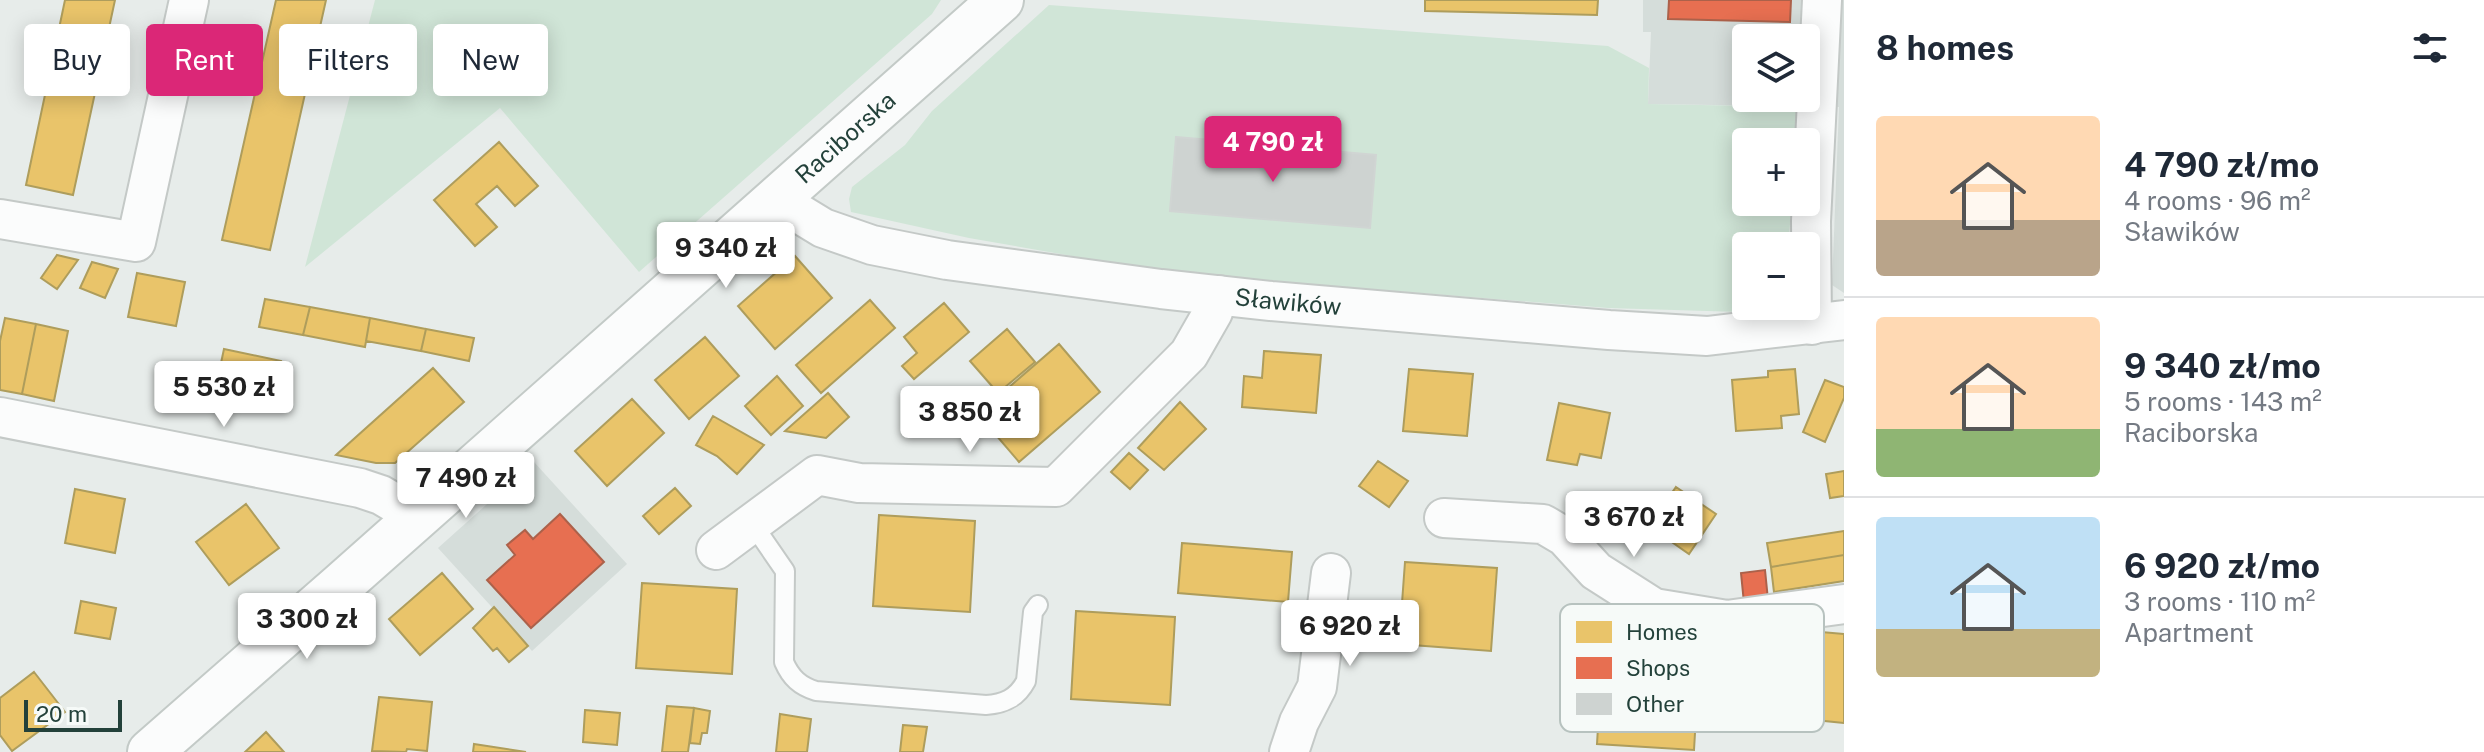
<!DOCTYPE html>
<html lang="en">
<head>
<meta charset="utf-8">
<style>
  body { margin:0; font-family:"Public Sans",sans-serif; background:#f6f6f7; color:#1f2937; height:100vh; display:flex; flex-direction:column; font-size:30px; white-space:nowrap }
  * { box-sizing:border-box; margin:0 }
  p { font-size:26px; color:#747a83 }
  .icon { flex:none; width:44px; height:44px; fill:none; stroke:currentColor; stroke-width:2; stroke-linecap:round; stroke-linejoin:round }
  .map { position:relative; flex:1; overflow:hidden }
  .panel { display:flex; flex-direction:column; background:#fff; width:640px }
  .panel>* { flex:none }
  .banner { position:absolute; left:24px; top:24px; width:760px; height:72px; display:flex; gap:16px }
  .buttons { position:absolute; left:1732px; top:24px; display:grid; gap:16px }
  .buttons a { display:grid; place-items:center; width:88px; height:88px; border-radius:8px; background:#fff; box-shadow:0 4px 20px #0003; font-size:40px }
  .scale { position:absolute; left:24px; bottom:20px; width:98px; box-sizing:border-box; padding-left:8px; border:4px solid #23413a; border-top:0; font-size:22px; line-height:28px; white-space:nowrap; color:#23413a; -webkit-text-stroke:6px #f6faf8; paint-order:stroke }
  .price { position:absolute; translate:-50% -68px; padding:0 18px; border-radius:8px; background:#fff; color:#222; font-size:26px; line-height:52px; filter:drop-shadow(0 2px 4px #0008) }
  .price::after { content:''; position:absolute; left:50%; top:48px; width:24px; height:18px; margin-left:-12px; background:inherit; clip-path:polygon(0 0,100% 0,50% 100%) }
  .price.active { background:#db2777; color:#fff }
  ul { padding:0; list-style:none }
  li { display:flex; align-items:center; gap:24px; height:200px; padding:0 32px }
  li+li { border-top:2px solid #e0e1e3 }
  li span { display:grid; place-items:center; flex:none; width:224px; height:160px; border-radius:8px; color:#555 }
  li>.icon { margin-inline-start:auto }
  span .icon { width:96px; height:96px; fill:#fffc; stroke-width:1 }
  li b { font-size:34px }
  h2 { display:flex; justify-content:space-between; align-items:center; height:96px; padding:0 32px; font-size:34px }
  .tag { padding:0 28px; border-radius:8px; background:#fff; box-shadow:0 4px 20px #0003; font-size:28px; line-height:72px }
  .tag.active { background:#db2777; color:#fff }
  main { display:flex; flex:1; min-height:0 }
  .map>svg:first-child { display:block }
  .built { fill:#d5ddda; fill-rule:evenodd }
  .green { fill:#d0e5d7 }
  .homes { fill:#e9c46a; stroke:#ae9d5c; stroke-width:2 }
  .shops { fill:#e76f51; stroke:#ac614a; stroke-width:2 }
  .building { fill:#ced3d1; stroke:#d0d5d3; stroke-width:2 }
  .lines { fill:none; stroke-linecap:round; stroke-linejoin:round }
  .lane-casing { stroke:#c4c9c7; stroke-width:22 }
  .street-casing { stroke:#c4c9c7; stroke-width:42 }
  .secondary-casing { stroke:#c3cac7; stroke-width:48 }
  .lane { stroke:#fbfcfc; stroke-width:18 }
  .street { stroke:#fbfcfc; stroke-width:38 }
  .secondary { stroke:#fbfcfc; stroke-width:44 }
  .labels { text-anchor:middle; stroke-width:8; stroke-linejoin:round; paint-order:stroke }
  .street-label { font-size:24px; fill:#23413a; stroke:#f6faf8 }
  .key { fill:#f6faf8; stroke:#b7c2bf; stroke-width:2 }
  .key-label { font-size:22px; fill:#23413a }
</style>
</head>
<body>
<main>
<div class="map">
<svg width="1844" height="752" viewBox="0 0 1844 752">
  <rect width="100%" height="100%" fill="#e7ecea"/>
  <path class="built" d="M 1643,0 L 1844,0 L 1844,293 L 1832,285 L 1839,107 L 1648,104 L 1651,32 L 1643,32 ZM 1746,38 L 1806,38 L 1806,98 L 1746,98 Z
    M 534,462 L 627,564 L 532,651 L 438,548 Z"/>
  <path class="green" d="M 375,0 L 941,0 L 932,14 L 639,272 L 500,108 L 305,267 Z
    M 1049,5 L 1608,46 L 1649,68 L 1648,104 L 1800,107 L 1797,142 L 1746,142 L 1746,202 L 1792,202 L 1788,246 L 1746,246 L 1746,306 L 1763,306 L 1740,312 L 1608,308 L 1169,273 L 969,238 L 851,212 L 849,199 L 852,187 L 905,145 L 932,111 Z"/>
  <path class="homes" d="M 65,0 L 115,0 L 73,195 L 26,185 Z
    M 276,0 L 326,0 L 270,250 L 222,240 Z
    M 1425,0 L 1598,0 L 1597,15 L 1425,11 Z
    M 499,142 L 538,186 L 515,206 L 497,186 L 476,204 L 497,227 L 475,246 L 434,200 Z
    M 57,255 L 78,260 L 57,289 L 41,278 Z
    M 795,256 L 832,298 L 775,349 L 738,306 Z
    M 92,262 L 118,269 L 105,298 L 80,288 Z
    M 137,273 L 185,282 L 176,326 L 128,317 Z
    M 265,299 L 310,307 L 303,335 L 259,327 Z
    M 870,300 L 895,328 L 821,393 L 796,365 Z
    M 944,303 L 969,332 L 914,379 L 902,366 L 917,353 L 904,337 Z
    M 310,307 L 370,318 L 365,347 L 303,335 Z
    M 5,318 L 36,324 L 22,394 L 0,390 L 0,341 Z
    M 370,318 L 426,329 L 421,351 L 366,341 Z
    M 36,324 L 68,331 L 54,401 L 22,394 Z
    M 426,329 L 474,338 L 469,361 L 421,351 Z
    M 1007,329 L 1035,362 L 998,393 L 970,361 Z
    M 705,337 L 739,376 L 689,419 L 655,380 Z
    M 1059,344 L 1100,392 L 1019,462 L 978,414 Z
    M 224,349 L 281,361 L 274,389 L 261,387 L 256,410 L 213,400 Z
    M 1264,351 L 1321,355 L 1316,413 L 1242,407 L 1244,376 L 1262,378 Z
    M 433,368 L 464,402 L 395,463 L 376,463 L 336,455 Z
    M 1409,369 L 1473,374 L 1467,436 L 1403,431 Z
    M 1795,369 L 1799,414 L 1781,416 L 1782,428 L 1736,431 L 1732,380 L 1768,377 L 1768,371 Z
    M 777,376 L 803,406 L 771,435 L 745,406 Z
    M 1825,380 L 1844,387 L 1844,398 L 1825,442 L 1803,432 Z
    M 828,393 L 849,417 L 826,438 L 785,431 Z
    M 632,399 L 664,433 L 607,486 L 575,451 Z
    M 1180,402 L 1206,429 L 1164,470 L 1138,448 Z
    M 1559,403 L 1610,413 L 1601,458 L 1580,454 L 1577,465 L 1547,460 Z
    M 713,416 L 764,445 L 737,474 L 717,456 L 696,445 Z
    M 1129,453 L 1148,470 L 1130,489 L 1111,472 Z
    M 1378,461 L 1408,481 L 1389,507 L 1359,486 Z
    M 1844,471 L 1844,496 L 1830,498 L 1826,474 Z
    M 1676,487 L 1716,514 L 1689,554 L 1649,526 Z
    M 675,488 L 691,506 L 659,534 L 643,516 Z
    M 75,489 L 125,499 L 115,553 L 65,543 Z
    M 246,504 L 279,548 L 229,585 L 196,542 Z
    M 879,515 L 975,521 L 970,612 L 873,606 Z
    M 1844,531 L 1844,555 L 1771,567 L 1767,543 Z
    M 1182,543 L 1292,552 L 1288,602 L 1178,593 Z
    M 1844,555 L 1844,581 L 1774,592 L 1771,567 Z
    M 1405,562 L 1497,568 L 1491,651 L 1399,644 Z
    M 442,573 L 473,609 L 420,655 L 389,619 Z
    M 642,583 L 737,589 L 732,674 L 636,668 Z
    M 81,601 L 116,608 L 110,639 L 75,633 Z
    M 494,607 L 528,646 L 509,662 L 497,648 L 493,651 L 473,628 Z
    M 1076,611 L 1175,617 L 1170,705 L 1071,699 Z
    M 1821,632 L 1844,634 L 1844,723 L 1815,720 Z
    M 1602,660 L 1699,665 L 1694,750 L 1597,744 Z
    M 34,672 L 65,712 L 12,751 L 0,735 L 0,698 Z
    M 379,697 L 432,702 L 427,751 L 407,749 L 406,752 L 372,751 Z
    M 667,706 L 694,708 L 688,752 L 662,752 Z
    M 694,708 L 710,711 L 707,733 L 702,733 L 700,744 L 690,743 Z
    M 585,710 L 620,713 L 617,745 L 583,742 Z
    M 780,714 L 811,719 L 807,752 L 776,752 Z
    M 903,725 L 927,727 L 923,752 L 900,752 Z
    M 266,732 L 284,752 L 245,752 Z
    M 474,744 L 526,752 L 473,752 Z"/>
  <path class="shops" d="M 1669,0 L 1791,0 L 1790,22 L 1668,19 Z
    M 560,514 L 604,562 L 531,628 L 487,580 L 515,555 L 507,545 L 525,530 L 533,539 Z
    M 1765,570 L 1768,600 L 1744,603 L 1741,573 Z"/>
  <path class="building" d="M 1176,137 L 1245,143 L 1244,155 L 1308,160 L 1309,149 L 1376,155 L 1370,228 L 1170,211 Z"/>
  <g class="lines">
    <g class="lane-casing">
      <path id="lane" d="M 752,523 L 785,571 L 784,662 C 791,678 800,686 816,691 L 986,705 C 1004,704 1017,698 1026,681 L 1033,612 L 1038,605"/>
    </g>
    <g class="street-casing">
      <g id="street">
        <path id="s1" d="M 779,197 L 800,214 L 823,228 L 872,245 L 947,260 L 1161,289 L 1271,301 L 1609,330 L 1707,336 L 1844,320"/>
        <path d="M 0,219 L 136,242 L 189,0"/>
        <path d="M 1812,325 L 1811,221 L 1822,0"/>
        <path d="M 0,417 L 360,488 L 381,495 L 418,517"/>
        <path d="M 1444,518 L 1543,524 L 1565,537 L 1596,571 L 1654,608 L 1727,620 L 1844,604"/>
        <path d="M 716,550 L 817,475 L 859,483 L 1056,487 L 1189,354 L 1213,312 L 1218,295"/>
        <path d="M 1289,752 L 1299,722 L 1317,687 L 1331,573"/>
      </g>
    </g>
    <g class="secondary-casing">
      <g id="secondary">
        <path id="s2" d="M 150,752 L 341,585 L 1001,0"/>
      </g>
    </g>
    <use href="#lane" class="lane"/>
    <use href="#street" class="street"/>
    <use href="#secondary" class="secondary"/>
  </g>
  <g class="labels">
    <g class="street-label">
      <text dy="8" stroke="none"><textPath href="#s2" startOffset="928">Raciborska</textPath></text>
      <text dy="8" stroke="none"><textPath href="#s1" startOffset="526">Sławików</textPath></text>
    </g>
  </g>
  <rect x="1560" y="604" width="264" height="128" rx="12" class="key"/>
  <rect x="1576" y="621" width="36" height="22" fill="#e9c46a"/>
  <rect x="1576" y="657" width="36" height="22" fill="#e76f51"/>
  <rect x="1576" y="693" width="36" height="22" fill="#ced3d1"/>
  <g class="key-label">
    <text x="1626" y="640">Homes</text>
    <text x="1626" y="676">Shops</text>
    <text x="1626" y="712">Other</text>
  </g>
</svg>
<div class="buttons">
<a><svg class="icon" aria-label="layers" viewBox="0 0 24 24"><path d="M12 4l9 5-9 5-9-5zM3 14l9 5 9-5"/></svg></a>
<a>+</a>
<a>−</a>
</div>
<div class="scale">20 m</div>
<b class="price active" style="left:1273px;top:184px">4 790 zł</b>
<b class="price" style="left:726px;top:290px">9 340 zł</b>
<b class="price" style="left:224px;top:429px">5 530 zł</b>
<b class="price" style="left:970px;top:454px">3 850 zł</b>
<b class="price" style="left:466px;top:520px">7 490 zł</b>
<b class="price" style="left:1634px;top:559px">3 670 zł</b>
<b class="price" style="left:307px;top:661px">3 300 zł</b>
<b class="price" style="left:1350px;top:668px">6 920 zł</b>
<div class="banner">
<a class="tag">Buy</a>
<a class="tag active">Rent</a>
<a class="tag">Filters</a>
<a class="tag">New</a>
</div>
</div>
<section class="panel">
<h2>8 homes<svg class="icon" aria-label="filters" viewBox="0 0 24 24"><path d="M4 7h16M4 17h16"/><circle cx="9" cy="7" r="2"/><circle cx="15" cy="17" r="2"/></svg></h2>
<ul>
<li><span style="background:linear-gradient(#ffd9b3 65%,#b9a48a 0)"><svg class="icon" aria-label="home" viewBox="0 0 24 24"><path d="M3 11l9-7 9 7M6 9v11h12V9"/></svg></span><div><b>4 790 zł/mo</b><p>4 rooms · 96 m²</p><p>Sławików</p></div></li>
<li><span style="background:linear-gradient(#ffd9b3 70%,#8fb573 0)"><svg class="icon" aria-label="home" viewBox="0 0 24 24"><path d="M3 11l9-7 9 7M6 9v11h12V9"/></svg></span><div><b>9 340 zł/mo</b><p>5 rooms · 143 m²</p><p>Raciborska</p></div></li>
<li><span style="background:linear-gradient(#bfe0f5 70%,#c2b280 0)"><svg class="icon" aria-label="home" viewBox="0 0 24 24"><path d="M3 11l9-7 9 7M6 9v11h12V9"/></svg></span><div><b>6 920 zł/mo</b><p>3 rooms · 110 m²</p><p>Apartment</p></div></li>
</ul>
</section>
</main>
</body>
</html>
